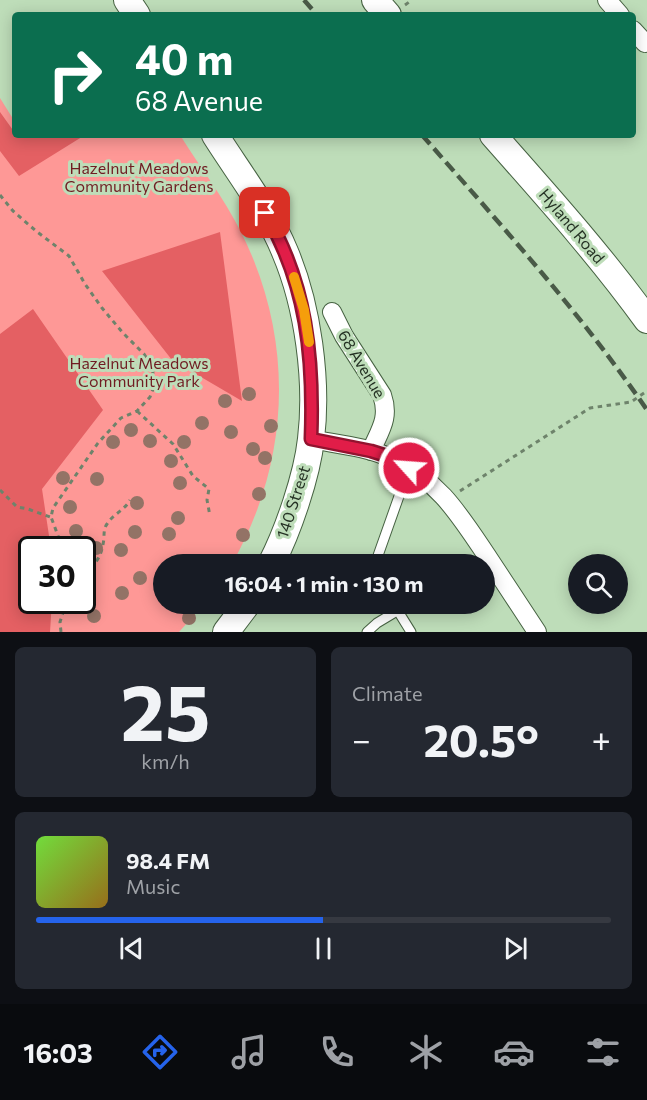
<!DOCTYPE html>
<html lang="en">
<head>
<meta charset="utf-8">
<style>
	body { margin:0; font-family:Commissioner,sans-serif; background:#242831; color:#f1f3f6; height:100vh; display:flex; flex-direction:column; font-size:22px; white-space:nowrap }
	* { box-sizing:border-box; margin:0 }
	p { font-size:20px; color:#9ea1a6 }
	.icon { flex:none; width:33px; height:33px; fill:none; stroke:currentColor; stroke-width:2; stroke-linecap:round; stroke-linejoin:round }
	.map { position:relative; height:632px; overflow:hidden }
	.sheet { display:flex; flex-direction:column; gap:15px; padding:15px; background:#0d0f14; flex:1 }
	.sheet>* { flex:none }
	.top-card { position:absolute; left:12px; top:12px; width:624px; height:126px; border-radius:6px; box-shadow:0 3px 15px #0003; background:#0b6e4f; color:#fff; overflow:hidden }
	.tools { position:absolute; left:568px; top:554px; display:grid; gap:12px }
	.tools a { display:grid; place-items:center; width:60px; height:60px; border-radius:50%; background:#171b24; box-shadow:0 3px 15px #0003; font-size:30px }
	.speed { position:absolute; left:18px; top:536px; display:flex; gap:12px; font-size:30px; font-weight:700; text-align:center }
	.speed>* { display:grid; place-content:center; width:78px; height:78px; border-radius:50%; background:#171b24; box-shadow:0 3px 15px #0003; line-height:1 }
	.speed .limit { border:3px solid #111; border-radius:9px; background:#fff; color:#111 }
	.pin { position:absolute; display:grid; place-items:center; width:51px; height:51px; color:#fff; margin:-26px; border-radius:12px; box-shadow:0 3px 9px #0006 }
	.me { position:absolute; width:66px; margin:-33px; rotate:296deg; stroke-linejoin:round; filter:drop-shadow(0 0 4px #0008) }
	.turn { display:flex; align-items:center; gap:21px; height:126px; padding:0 24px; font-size:27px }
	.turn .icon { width:78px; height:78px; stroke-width:2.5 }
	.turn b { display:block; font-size:42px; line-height:51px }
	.big { font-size:45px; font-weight:700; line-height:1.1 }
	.sheet .card { flex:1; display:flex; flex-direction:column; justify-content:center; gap:9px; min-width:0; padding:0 21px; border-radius:9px; background:#242831 }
	.sheet .dial { align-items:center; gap:0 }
	.dial b { font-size:78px; line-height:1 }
	.song { display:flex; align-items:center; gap:18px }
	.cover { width:72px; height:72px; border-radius:9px; background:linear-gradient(135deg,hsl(100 70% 55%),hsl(40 70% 35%)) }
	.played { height:6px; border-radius:3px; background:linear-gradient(90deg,#2563eb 50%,#363941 50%) }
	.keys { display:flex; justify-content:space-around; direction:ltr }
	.heat { display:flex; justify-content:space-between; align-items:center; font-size:33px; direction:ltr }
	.sheet .tiles { flex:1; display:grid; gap:15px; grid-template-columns:1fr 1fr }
	.card:last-child { grid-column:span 2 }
	.trip { position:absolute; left:153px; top:554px; width:342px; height:60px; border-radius:30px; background:#171b24; box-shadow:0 3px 15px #0003; font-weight:700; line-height:60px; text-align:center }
	.tab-bar { display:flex; height:96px; justify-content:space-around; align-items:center; background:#090b0e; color:#9ea1a6 }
	.tab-bar .icon { width:42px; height:42px }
	.tab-bar .current { color:#2563eb }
	.tab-bar b { font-size:27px; color:#f1f3f6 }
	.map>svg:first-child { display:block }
	.green { fill:#fe9896; fill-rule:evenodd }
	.forest { fill:#e46063 }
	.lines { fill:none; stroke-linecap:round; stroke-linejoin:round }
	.lane-casing { stroke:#466242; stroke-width:11 }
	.street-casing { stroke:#466242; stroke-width:20 }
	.secondary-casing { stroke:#466242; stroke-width:28 }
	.path { stroke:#6e836b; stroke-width:3; stroke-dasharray:4.5 4.5; stroke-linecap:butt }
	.lane { stroke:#fff; stroke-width:9 }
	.street { stroke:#fff; stroke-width:18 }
	.secondary { stroke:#fff; stroke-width:26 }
	.rail { stroke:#495a47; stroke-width:4.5; stroke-dasharray:12 6; stroke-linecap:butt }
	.tree { fill:#937366 }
	.route-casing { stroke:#92132f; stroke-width:15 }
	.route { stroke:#e11d48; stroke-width:10 }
	.slow { stroke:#f59e0b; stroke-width:10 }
	.labels { text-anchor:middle; stroke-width:6; stroke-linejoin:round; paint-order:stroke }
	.park-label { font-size:16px; fill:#701c22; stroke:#beddb9 }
	.street-label { font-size:16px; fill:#253224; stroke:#beddb9 }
</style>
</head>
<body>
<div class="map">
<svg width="647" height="632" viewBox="0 0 647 632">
	<rect width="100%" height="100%" fill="#beddb9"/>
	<path class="green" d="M0,98l15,24v13h165c20,32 44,63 61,97 54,108 50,227 -9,332h-68v39h41l-26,29h-179zM32,549h50v51h-50z"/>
	<path class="forest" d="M0,112l15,21v2h70l-66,41 -19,-25z
		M220,232l22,169 -70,-41 -70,-89z
		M33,309l70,101 -61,79 9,60h-19v51h20l-2,32h-50v-298z"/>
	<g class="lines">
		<g class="lane-casing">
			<path id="lane" d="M375,564l34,-96
				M393,603l18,29
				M367,632l10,-9 20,-12"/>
		</g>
		<g class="street-casing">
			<path id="street" d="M607,0l13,15
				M633,30l12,13 2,-1
				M332,312l12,24 38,59c8,23 -2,35 -11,56
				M311,439c25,5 57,8 80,19 49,23 69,58 98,101 16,24 32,49 48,73"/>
		</g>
		<g class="secondary-casing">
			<path id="secondary" d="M127,0l10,15
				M375,0l13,15
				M215,135c24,38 53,75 70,117 23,54 33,129 26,187 -4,37 -23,92 -40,125
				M493,135c53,60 107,120 154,185
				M226,632l22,-29"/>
		</g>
		<path class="path" d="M405,5l7,-5
			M0,195l13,16 23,20 33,25 16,28 17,24 21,25 21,21 8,13 2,12 -1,10 -3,8 -13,14 -16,7 -23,25 -45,65 -2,9 12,32
			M137,411l36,33 20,32 16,13 -2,11 3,16
			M0,490l17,17 11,2 22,8
			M460,491l130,-83 41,-6 16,-11
			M82,572c16,-7 20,-18 22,-34 0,-5 0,-10 3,-14 6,-10 18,-14 23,-24
			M61,632l-1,-10 7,-22"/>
		<use href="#lane" class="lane"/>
		<use href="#street" class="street"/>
		<use href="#secondary" class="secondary"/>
		<path class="rail" d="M304,0l13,15
			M422,135c79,90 157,176 225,275"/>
	</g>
	<g class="tree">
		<circle cx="249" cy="394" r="7"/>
		<circle cx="225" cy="401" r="7"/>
		<circle cx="202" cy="423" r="7"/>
		<circle cx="271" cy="426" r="7"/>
		<circle cx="131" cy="430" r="7"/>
		<circle cx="231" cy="432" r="7"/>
		<circle cx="150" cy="441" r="7"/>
		<circle cx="113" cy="442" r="7"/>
		<circle cx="184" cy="442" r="7"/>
		<circle cx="253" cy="449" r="7"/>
		<circle cx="265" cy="458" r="7"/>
		<circle cx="171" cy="461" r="7"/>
		<circle cx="63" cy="478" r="7"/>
		<circle cx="97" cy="479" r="7"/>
		<circle cx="180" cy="483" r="7"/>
		<circle cx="259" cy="494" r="7"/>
		<circle cx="137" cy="503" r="7"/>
		<circle cx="70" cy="507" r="7"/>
		<circle cx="178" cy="518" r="7"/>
		<circle cx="76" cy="531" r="7"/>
		<circle cx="135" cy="532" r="7"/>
		<circle cx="169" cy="534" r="7"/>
		<circle cx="243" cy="535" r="7"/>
		<circle cx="96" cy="548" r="7"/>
		<circle cx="121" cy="550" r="7"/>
		<circle cx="140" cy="578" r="7"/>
		<circle cx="122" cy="593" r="7"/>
		<circle cx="94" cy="616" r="7"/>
		<circle cx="189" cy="618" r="7"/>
	</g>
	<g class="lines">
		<g class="route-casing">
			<path id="route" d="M265,213c42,70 49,146 46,226l60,12 19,6 19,11"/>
		</g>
		<use href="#route" class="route"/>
		<path class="slow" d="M294,277l10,33 5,32"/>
	</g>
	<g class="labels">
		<g class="park-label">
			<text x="139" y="174">Hazelnut Meadows<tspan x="139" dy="18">Community Gardens</tspan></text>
			<text x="139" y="369">Hazelnut Meadows<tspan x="139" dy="18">Community Park</tspan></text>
		</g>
		<g class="street-label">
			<text transform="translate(572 226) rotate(50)" y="6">Hyland Road</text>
			<text transform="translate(362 364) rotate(59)" y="6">68 Avenue</text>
			<text transform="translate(293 502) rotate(-72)" y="6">140 Street</text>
		</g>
	</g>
</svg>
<div class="tools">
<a><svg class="icon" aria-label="search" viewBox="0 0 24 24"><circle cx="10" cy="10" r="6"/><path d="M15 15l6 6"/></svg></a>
</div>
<div class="speed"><div class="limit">30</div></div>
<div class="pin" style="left:265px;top:213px;background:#d93025"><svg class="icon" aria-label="arrive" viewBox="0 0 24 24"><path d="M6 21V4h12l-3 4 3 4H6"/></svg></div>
<svg class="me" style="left:409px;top:468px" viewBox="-20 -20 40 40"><circle r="17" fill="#e11d48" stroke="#fff" stroke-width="3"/><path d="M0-11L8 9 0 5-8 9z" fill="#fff"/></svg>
<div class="trip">16:04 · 1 min · 130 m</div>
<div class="top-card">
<div class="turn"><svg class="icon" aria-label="right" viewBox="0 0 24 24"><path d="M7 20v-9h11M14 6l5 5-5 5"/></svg><div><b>40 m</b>68 Avenue</div></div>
</div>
</div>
<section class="sheet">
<div class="tiles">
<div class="card dial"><b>25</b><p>km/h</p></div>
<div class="card"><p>Climate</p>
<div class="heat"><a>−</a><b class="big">20.5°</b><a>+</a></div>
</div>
<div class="card">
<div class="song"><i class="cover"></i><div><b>98.4 FM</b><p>Music</p></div></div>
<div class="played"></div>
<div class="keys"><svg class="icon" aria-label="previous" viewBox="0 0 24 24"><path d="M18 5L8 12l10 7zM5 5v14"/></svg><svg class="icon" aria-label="pause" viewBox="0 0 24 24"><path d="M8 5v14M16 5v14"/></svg><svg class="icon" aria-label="next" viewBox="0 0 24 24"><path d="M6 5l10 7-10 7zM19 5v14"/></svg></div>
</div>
</div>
</section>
<nav class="tab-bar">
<b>16:03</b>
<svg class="icon current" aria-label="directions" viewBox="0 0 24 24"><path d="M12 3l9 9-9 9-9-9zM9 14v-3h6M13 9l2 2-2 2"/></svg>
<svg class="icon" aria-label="music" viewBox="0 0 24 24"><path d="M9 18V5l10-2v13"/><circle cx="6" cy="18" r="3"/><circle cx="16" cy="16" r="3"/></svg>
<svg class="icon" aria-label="phone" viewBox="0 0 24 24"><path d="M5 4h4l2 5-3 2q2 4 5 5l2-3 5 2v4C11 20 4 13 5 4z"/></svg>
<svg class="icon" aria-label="climate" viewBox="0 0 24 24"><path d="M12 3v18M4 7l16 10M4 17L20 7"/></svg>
<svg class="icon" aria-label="car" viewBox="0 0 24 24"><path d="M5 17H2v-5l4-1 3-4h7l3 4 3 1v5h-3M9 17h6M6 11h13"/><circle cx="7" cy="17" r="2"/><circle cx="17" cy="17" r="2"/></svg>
<svg class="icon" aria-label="filters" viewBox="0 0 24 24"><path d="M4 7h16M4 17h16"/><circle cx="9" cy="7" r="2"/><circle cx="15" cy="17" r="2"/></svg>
</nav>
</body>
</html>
